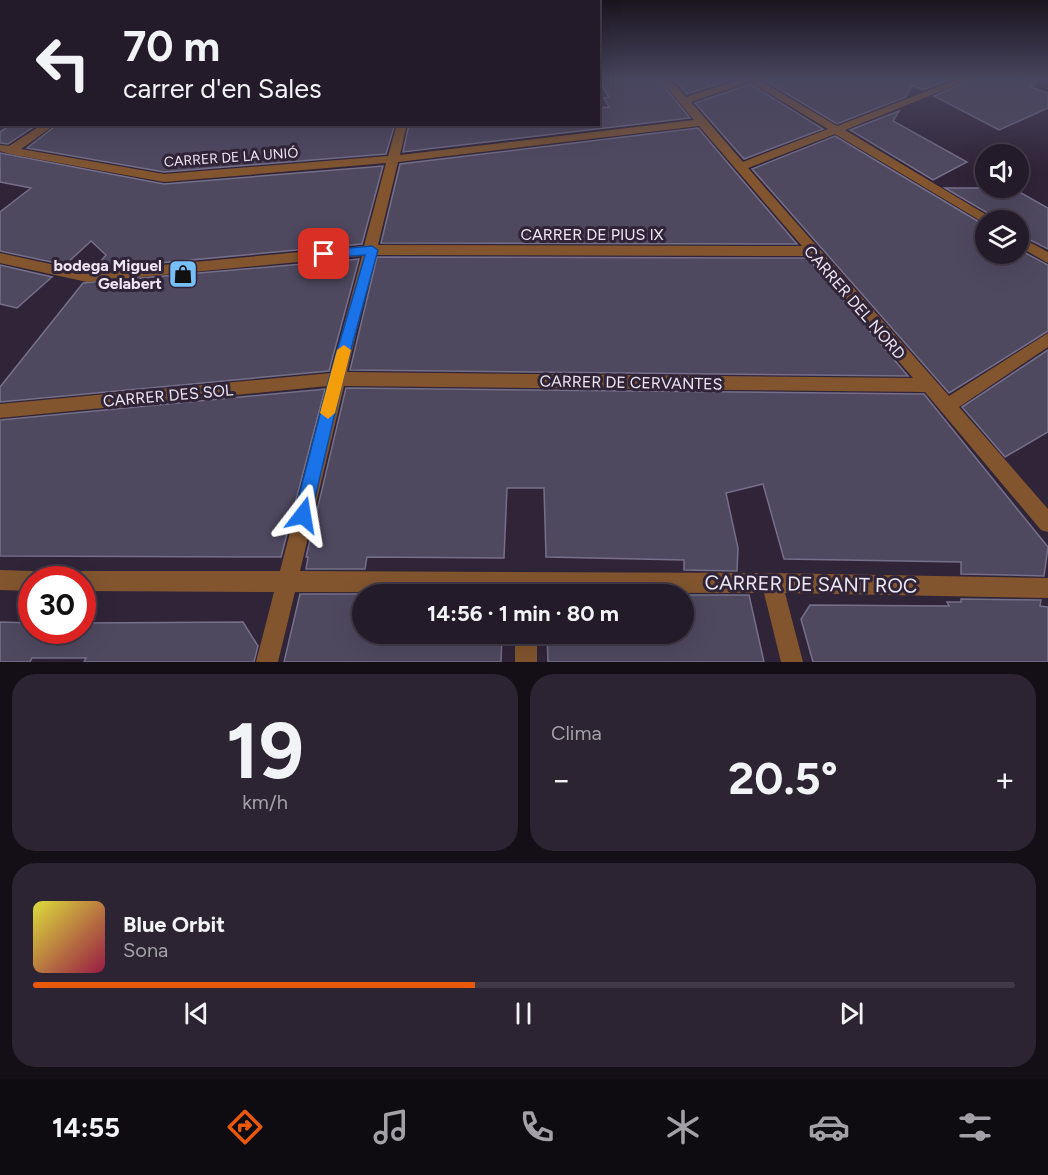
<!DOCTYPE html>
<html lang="es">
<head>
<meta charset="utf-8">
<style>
	body { margin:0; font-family:Figtree,sans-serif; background:#2c2432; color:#f1f3f6; height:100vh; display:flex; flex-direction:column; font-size:22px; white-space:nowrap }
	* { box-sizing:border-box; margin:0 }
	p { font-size:20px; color:#a3a1a8 }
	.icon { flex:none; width:33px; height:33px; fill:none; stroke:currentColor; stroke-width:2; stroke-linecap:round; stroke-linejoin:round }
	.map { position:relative; height:662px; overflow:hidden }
	.drawer { display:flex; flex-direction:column; gap:12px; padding:12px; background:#140f17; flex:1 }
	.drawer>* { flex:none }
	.hud { position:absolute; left:0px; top:0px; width:600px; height:126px; box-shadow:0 6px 24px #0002,0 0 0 2px #413947; background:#241b2a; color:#f1f3f6; overflow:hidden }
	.tools { position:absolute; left:975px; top:144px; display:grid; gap:12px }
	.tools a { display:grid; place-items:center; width:54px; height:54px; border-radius:50%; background:#241b2a; box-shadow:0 6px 24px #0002,0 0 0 2px #413947; font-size:30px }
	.speed { position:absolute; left:18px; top:566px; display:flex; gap:12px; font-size:30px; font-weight:700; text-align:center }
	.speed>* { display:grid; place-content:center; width:78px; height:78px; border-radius:50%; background:#241b2a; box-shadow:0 6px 24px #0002,0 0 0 2px #413947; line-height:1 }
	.speed .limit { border:9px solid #d22; background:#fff; color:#111 }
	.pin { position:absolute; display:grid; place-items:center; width:51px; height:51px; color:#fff; margin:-26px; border-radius:12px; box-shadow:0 3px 9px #0006 }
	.me { position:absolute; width:66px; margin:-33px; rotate:14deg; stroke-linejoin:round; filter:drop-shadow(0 0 4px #0008) }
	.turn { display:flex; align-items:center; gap:21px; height:126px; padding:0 24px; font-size:27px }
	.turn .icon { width:78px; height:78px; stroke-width:2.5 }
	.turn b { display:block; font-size:42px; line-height:51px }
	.big { font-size:45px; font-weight:700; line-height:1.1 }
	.drawer .tile { flex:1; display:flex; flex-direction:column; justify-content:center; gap:9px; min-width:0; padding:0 21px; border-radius:24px; background:#2c2432 }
	.drawer .dial { align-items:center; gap:0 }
	.dial b { font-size:78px; line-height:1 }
	.song { display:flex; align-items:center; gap:18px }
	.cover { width:72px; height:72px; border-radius:9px; background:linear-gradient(135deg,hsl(60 70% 55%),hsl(340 70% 35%)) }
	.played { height:6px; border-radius:3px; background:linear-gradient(90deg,#ea580c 45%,#413947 45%) }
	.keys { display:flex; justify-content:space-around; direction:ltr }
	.heat { display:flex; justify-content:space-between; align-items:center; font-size:33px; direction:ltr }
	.drawer .tiles { flex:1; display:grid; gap:12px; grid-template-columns:1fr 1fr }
	.tile:last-child { grid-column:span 2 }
	.trip { position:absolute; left:352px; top:584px; width:342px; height:60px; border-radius:30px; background:#241b2a; box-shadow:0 6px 24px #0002,0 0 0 2px #413947; font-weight:700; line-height:60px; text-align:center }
	.tabs { display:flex; height:96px; justify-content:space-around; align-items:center; background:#0e0b11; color:#a3a1a8 }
	.tabs .icon { width:42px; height:42px }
	.tabs .selected { color:#ea580c }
	.tabs b { font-size:27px; color:#f1f3f6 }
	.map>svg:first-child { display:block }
	.building { fill:#4f4960; stroke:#766f89; stroke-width:1.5 }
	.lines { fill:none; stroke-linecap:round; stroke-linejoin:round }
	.minor { fill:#82552e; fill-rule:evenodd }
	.route { fill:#1a73e8; stroke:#114b97; stroke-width:1.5 }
	.slow { fill:#f59e0b }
	.labels { text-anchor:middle; stroke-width:6; stroke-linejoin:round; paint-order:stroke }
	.far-street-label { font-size:14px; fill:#eee6f3; stroke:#302438 }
	.street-label { font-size:16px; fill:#eee6f3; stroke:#302438 }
	.poi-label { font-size:16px; font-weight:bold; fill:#eee6f3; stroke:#302438; text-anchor:end }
	.near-street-label { font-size:20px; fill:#eee6f3; stroke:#302438 }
</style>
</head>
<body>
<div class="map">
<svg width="1048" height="662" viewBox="0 0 1048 662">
	<rect width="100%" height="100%" fill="#302438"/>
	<path class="building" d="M598,79h60l32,39 -287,34 6,-28h189v-16l11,-1 -5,-9 5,-1z
		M673,79h61l-47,15z
		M762,79h190l-30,11 -10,-5 -6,12 -69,27z
		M973,79h68l-10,8 17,6v15l-49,22 -65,-34z
		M750,84l73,45 -79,30 -49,-56z
		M899,111l-6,10 74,41 -34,18 -83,-50z
		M12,124h26l-30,20 -8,-1v-11z
		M58,124h337l-9,30 -222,18 -137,-24z
		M698,128l99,116 -416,-1 19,-79z
		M835,136l151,90v28h32v-5l30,16v66l-99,62 -197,-224z
		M0,153l164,31 219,-18 -21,78 -268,25 12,-14 -15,-14 -26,24 -65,-14v-39l31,-24 -31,-6z
		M945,188h67l36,20v41l-30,-15v-14h-24l-3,-5z
		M377,257l431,1 100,118 -558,-6z
		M359,259l-30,112 -329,31v-15l83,-104z
		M0,265l52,12 -35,31 -17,-4z
		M1048,350v82l-43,25 -43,-50z
		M346,388l578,6 124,153 -4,29 -83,-2v-12l-177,-3 -21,-75 -37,9 12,55 -1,23 -53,-1v-10l-138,-3 -2,-69h-37l-3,70 -137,-1 -2,12h-59l2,-12h-2z
		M325,389l-44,168 -281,-1v-136z
		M300,594h63v39h139l-1,29h-217z
		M684,595h65l15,67h-216l-1,-29h137z
		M961,599l80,1 -1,6 8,1v55h-235l-12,-43 9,-14 139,1 -2,-4h14z
		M0,622l32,1v7h50v-7l161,-1 15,24 -4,16h-170l2,-4h-54l-2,4h-30z"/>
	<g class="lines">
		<path class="minor" d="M660,79h10l16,18 54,-18h18l79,47 121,-47h13l-126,51 145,87 2,3h-6v4l-151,-90 -87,34 201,228 99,-63v14l-89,60 89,102v23l-7,-2 -116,-138 -581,-6 -44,185 472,2 276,5v20l-263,-5 18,69h-22l-17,-69 -469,-1 -17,70h-22l18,-70 -192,-1v-12h-9l2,-5 7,-3h198l48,-185 -328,32v-14l331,-31 31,-117 -275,26 -87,-19v-10l87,19 277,-26 22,-83 -222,19 -154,-28 -10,-3v-6l9,1 34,-22h13l-35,25 143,25 224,-18 9,-32h10l-7,31 294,-35zM750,82l78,47 -85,33 -52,-60zM699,126l103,120 -424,-1 20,-83zM375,255l434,1 104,122 -566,-6z
			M2,90v7h-2v-6z
			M1018,236l30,16v11l-30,-17z
			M0,570l32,1 7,3 2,5h-9v12l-32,-1z
			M515,633h22v29h-22z"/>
	</g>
	<linearGradient id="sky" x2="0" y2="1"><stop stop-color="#1a141f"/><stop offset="0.46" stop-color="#48455e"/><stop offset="1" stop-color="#48455e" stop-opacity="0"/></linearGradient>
	<rect width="1048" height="171" fill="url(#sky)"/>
	<path class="route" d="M372,246l6,4 -35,129 -32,136 -2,6 -6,3 -6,-3 -3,-6 35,-136 36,-124 -41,3 -6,-4 6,-4z"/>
	<path class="slow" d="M344,345l7,5 -16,63 -7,6 -8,-6 17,-63z"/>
	<defs>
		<g id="shop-square" transform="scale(1.5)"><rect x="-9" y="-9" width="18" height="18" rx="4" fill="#77bff7" stroke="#302438"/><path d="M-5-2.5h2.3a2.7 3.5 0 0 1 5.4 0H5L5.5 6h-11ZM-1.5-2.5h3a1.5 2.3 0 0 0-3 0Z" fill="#111"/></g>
	</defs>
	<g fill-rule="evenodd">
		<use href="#shop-square" x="183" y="274"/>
	</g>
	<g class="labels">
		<g class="far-street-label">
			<text transform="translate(231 157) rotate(-4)" y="5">CARRER DE LA UNIÓ</text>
		</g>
		<g class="street-label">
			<text x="592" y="240">CARRER DE PIUS IX</text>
			<text transform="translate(855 302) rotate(49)" y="6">CARRER DEL NORD</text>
			<text transform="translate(631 382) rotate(1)" y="6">CARRER DE CERVANTES</text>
			<text transform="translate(168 395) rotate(-5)" y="6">CARRER DES SOL</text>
		</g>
		<g class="poi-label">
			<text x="162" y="271">bodega Miguel<tspan x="162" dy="18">Gelabert</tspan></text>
		</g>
		<g class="near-street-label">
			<text transform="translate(811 584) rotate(1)" y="7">CARRER DE SANT ROC</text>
		</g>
	</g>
</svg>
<div class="tools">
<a><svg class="icon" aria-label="sound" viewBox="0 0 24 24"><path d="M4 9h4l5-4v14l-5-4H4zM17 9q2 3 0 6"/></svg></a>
<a><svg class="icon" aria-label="layers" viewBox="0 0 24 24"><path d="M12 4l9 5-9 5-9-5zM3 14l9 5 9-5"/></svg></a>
</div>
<div class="speed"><div class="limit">30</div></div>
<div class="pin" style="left:324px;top:254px;background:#d93025"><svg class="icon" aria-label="arrive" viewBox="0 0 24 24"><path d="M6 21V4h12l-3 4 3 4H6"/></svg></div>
<svg class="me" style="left:303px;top:515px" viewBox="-20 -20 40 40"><path d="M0-17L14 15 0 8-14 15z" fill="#1a73e8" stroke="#fff" stroke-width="4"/></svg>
<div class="trip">14:56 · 1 min · 80 m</div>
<div class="hud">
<div class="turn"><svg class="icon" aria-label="left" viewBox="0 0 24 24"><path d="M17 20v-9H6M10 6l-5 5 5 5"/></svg><div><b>70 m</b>carrer d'en Sales</div></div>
</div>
</div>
<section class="drawer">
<div class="tiles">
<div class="tile dial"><b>19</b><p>km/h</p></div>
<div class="tile"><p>Clima</p>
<div class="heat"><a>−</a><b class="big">20.5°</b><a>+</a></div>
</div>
<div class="tile">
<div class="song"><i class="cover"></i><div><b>Blue Orbit</b><p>Sona</p></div></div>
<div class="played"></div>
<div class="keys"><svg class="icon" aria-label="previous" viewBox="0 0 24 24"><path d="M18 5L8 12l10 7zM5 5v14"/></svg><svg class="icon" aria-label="pause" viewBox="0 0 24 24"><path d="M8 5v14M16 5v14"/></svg><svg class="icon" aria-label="next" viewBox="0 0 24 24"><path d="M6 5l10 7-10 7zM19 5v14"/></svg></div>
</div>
</div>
</section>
<nav class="tabs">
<b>14:55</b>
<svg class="icon selected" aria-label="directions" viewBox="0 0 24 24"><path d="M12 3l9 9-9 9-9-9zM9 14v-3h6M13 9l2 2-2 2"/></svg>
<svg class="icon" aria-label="music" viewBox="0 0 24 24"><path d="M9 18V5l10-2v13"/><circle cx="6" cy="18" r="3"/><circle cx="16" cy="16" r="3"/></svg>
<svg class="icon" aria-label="phone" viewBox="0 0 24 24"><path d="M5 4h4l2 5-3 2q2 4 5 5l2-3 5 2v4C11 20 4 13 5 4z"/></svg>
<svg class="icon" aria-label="climate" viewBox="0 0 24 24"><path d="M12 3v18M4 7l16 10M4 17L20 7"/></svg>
<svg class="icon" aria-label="car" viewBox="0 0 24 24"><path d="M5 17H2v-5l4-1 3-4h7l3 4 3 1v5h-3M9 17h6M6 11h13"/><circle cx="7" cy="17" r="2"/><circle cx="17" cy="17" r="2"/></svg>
<svg class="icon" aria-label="filters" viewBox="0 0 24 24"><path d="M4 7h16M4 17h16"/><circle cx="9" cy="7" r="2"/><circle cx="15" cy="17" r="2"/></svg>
</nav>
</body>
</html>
